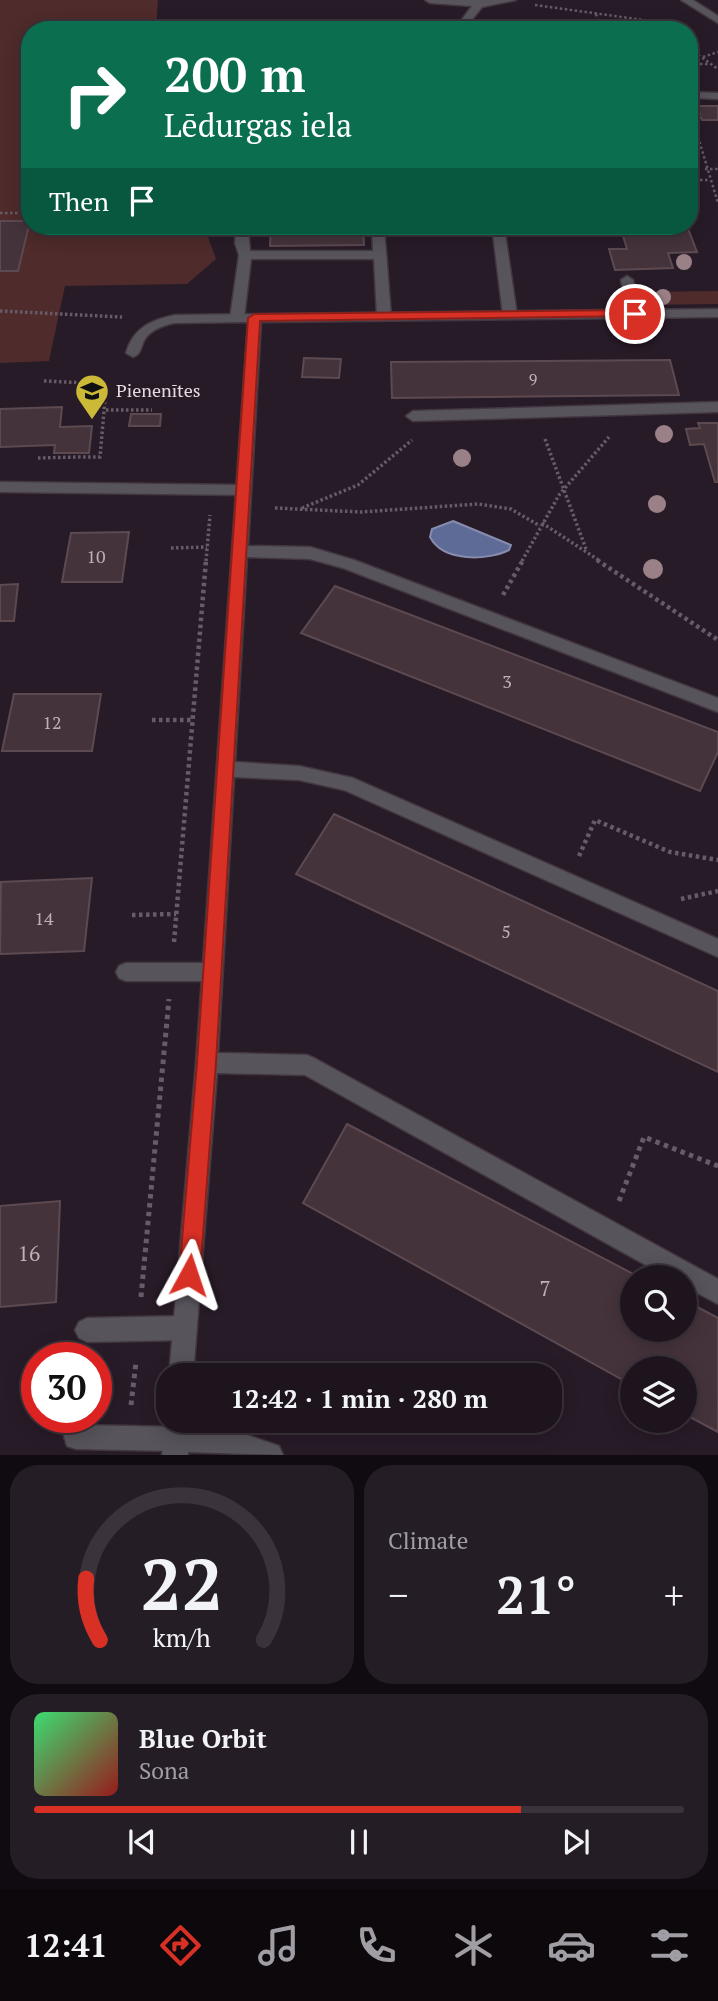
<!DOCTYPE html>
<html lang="en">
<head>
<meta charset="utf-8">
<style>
	body { margin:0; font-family:"PT Serif",serif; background:#251d26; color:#f1f3f6; height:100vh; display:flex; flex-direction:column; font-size:26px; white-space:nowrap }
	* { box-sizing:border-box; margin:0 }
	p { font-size:23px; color:#a09ea4 }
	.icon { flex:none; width:38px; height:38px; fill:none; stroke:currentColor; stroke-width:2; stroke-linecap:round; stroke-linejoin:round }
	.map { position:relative; height:1455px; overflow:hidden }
	.drawer { display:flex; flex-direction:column; gap:10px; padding:10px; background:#100b10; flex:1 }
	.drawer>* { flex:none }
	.top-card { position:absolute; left:21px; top:21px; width:677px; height:214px; border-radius:28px; box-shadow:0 4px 18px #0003,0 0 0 2px #3b333b; background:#0b6e4f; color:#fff; overflow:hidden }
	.tools { position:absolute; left:620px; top:1265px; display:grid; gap:14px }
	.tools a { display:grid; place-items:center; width:77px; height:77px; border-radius:50%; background:#1d141d; box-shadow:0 4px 18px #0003,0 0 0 2px #3b333b; font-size:35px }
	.speed { position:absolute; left:21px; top:1342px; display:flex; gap:14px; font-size:35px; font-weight:700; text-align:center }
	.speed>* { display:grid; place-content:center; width:91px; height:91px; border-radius:50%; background:#1d141d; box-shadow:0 4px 18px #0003,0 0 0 2px #3b333b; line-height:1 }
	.speed .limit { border:10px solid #d22; background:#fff; color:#111 }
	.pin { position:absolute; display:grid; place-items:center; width:60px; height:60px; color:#fff; margin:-30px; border:4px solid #fff; border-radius:50%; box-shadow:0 2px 7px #0007 }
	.me { position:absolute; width:77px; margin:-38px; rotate:5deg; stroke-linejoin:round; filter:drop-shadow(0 0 5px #0008) }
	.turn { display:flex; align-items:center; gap:24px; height:147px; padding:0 28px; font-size:32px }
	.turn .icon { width:91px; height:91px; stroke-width:2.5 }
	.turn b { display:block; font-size:49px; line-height:60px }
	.then { display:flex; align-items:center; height:66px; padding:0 28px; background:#0003; gap:14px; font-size:26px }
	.big { font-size:52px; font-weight:700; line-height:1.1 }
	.drawer .widget { flex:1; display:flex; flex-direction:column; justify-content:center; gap:10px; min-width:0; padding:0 24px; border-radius:28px; background:#251d26 }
	.drawer .dial { align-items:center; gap:0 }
	.dial svg { height:182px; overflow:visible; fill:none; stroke:#3b333b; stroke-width:7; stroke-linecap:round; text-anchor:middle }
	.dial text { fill:#f1f3f6; stroke:none }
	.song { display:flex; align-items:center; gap:21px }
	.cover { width:84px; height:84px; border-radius:10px; background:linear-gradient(135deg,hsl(140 70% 55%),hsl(0 70% 35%)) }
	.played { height:7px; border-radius:4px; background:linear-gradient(90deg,#d93025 75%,#3b333b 75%) }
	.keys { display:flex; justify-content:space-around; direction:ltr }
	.heat { display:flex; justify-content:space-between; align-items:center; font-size:38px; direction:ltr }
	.drawer .tiles { flex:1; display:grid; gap:10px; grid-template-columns:1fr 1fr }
	.widget:last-child { grid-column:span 2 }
	.trip { position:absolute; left:156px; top:1363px; width:406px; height:70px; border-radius:28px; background:#1d141d; box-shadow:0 4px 18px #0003,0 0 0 2px #3b333b; font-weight:700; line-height:70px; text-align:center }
	.dock { display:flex; height:112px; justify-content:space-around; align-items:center; background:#0c080c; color:#a09ea4 }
	.dock .icon { width:49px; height:49px }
	.dock .on { color:#d93025 }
	.dock b { font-size:32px; color:#f1f3f6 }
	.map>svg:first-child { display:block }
	.green { fill:#4f2b2b }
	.water { fill:#5f6b97; stroke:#878cae; stroke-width:2 }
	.building { fill:#45333b; stroke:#5d4a51; stroke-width:2 }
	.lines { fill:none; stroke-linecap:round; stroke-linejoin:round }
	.lane-casing { stroke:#413641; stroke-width:3 }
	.street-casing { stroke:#413641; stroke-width:3 }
	.path-far3 { stroke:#665b66; stroke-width:2.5; stroke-dasharray:2.5 2.5; stroke-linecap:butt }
	.path-far2 { stroke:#665b66; stroke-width:3.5; stroke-dasharray:2.5 2.5; stroke-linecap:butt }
	.path-far1 { stroke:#665b66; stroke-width:4.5; stroke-dasharray:3.5 3.5; stroke-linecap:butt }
	.path { stroke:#665b66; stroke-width:5; stroke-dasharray:4.5 4.5; stroke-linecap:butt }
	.lane { fill:#57545c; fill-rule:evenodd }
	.street { fill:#57545c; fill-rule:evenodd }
	.tree { fill:#9a8187 }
	.route { fill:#d93025; stroke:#8d1f18; stroke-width:2 }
	.labels { text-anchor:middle; stroke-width:7; stroke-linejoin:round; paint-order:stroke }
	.far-number-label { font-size:16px; fill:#bcb0b9 }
	.far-poi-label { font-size:18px; fill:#e3dae3; stroke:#271b27; text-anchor:start }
	.number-label { font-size:18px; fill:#bcb0b9 }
	.near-number-label { font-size:21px; fill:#bcb0b9 }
</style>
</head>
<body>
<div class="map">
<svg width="718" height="1455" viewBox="0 0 718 1455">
	<rect width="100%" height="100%" fill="#271b27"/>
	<path class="green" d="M0,0h158l-2,30h-126v196h174l12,33 -29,25 -122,2 -16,75 -49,2z
		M718,291v13l-75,1 -4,-13z"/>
	<path class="water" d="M453,521l58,24 -2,5c-22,11 -66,12 -79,-13l2,-8z"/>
	<path class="building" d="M415,21v9h-183v-8z
		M697,106h21v14h-16z
		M0,221h30l-12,50h-18z
		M271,226h92l1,19 -94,1z
		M620,226h67l10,26 -29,1 5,15 -58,2 -6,-21h18z
		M304,358l37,1 -2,19 -37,-1z
		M670,360l9,35 -287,3 -1,-36z
		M62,407l-2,20 32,-1 -3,27h-35l1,-8 -55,2v-38z
		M131,414h30l-1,12h-31z
		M698,423h20v59h-3l-11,-38 -14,1 -4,-16 14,-1z
		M129,532l-7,50h-60l9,-49z
		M18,584l-4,37h-14v-36z
		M335,586l383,146v20l-18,39 -399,-158z
		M14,694h87l-9,57h-90z
		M334,814l384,177v81l-422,-198z
		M92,878l-8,73 -84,3 1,-72z
		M347,1124l294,154h-9v52h52v-30l34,18v114l-34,-18v-46h-52v17l-329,-182z
		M60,1201l-4,101 -56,5v-101z"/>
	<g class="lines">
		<g class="lane-casing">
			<path id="lane" d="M690,92l28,1v6l-22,-1 5,17 -10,2z
				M236,226h12l2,25h123l-1,-25h12l7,90 -7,4 -7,-4 -3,-57h-123l-7,59 -2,3h-10l-2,-3 9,-63 -4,-12z
				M492,226h12l13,89 -7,4 -7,-4z
				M627,276l6,4 9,34 -2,3h-10l-2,-3 -7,-34z
				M0,482l243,3 8,5 -8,5 -243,-3z
				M126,963h85l7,3 3,6 -3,6 -7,3h-85l-7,-3 -3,-6 3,-6z
				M185,1316l8,4 4,8 -4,8 -8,4 -98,2 -8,-4 -4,-8 4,-8 8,-4z
				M76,1425l101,2 9,3 3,9 -3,9 -9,3 -101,-2 -9,-3 -3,-9 3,-9z"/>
		</g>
		<g class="street-casing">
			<path id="street" d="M425,0h91l-34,7 -18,23h-10l18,-24 -42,-3z
				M681,0h12l25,16v7z
				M718,309v8l-457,5 -13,224 62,1 44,13 364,138v14l-375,-144 -33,-9 -63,-2 -12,205 64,4 54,12 365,161v18l-374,-167 -45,-10 -65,-3 -16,276 89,2 7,3 404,221v25l-34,-18v-8h-15l-364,-203 -88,-2 -24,303h-24l27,-313 52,-741 -73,1c-11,2 -23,6 -30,16 -5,8 -3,15 -12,18l-7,-4c7,-25 25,-33 49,-38z
				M718,402v10l-305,9 -7,-5 7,-5z
				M168,1415v6h22v6l43,3 46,16 4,9 -95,-3v3h-26z"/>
		</g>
		<path class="path-far3" d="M535,5l116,16 12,9
			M596,14l4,16
			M690,49l28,20
			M703,57l15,-5
			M690,64h20
			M698,137l20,66
			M705,169h13
			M690,180h19
			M0,213h30"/>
		<path class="path-far2" d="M0,311l122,6
			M44,381l44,2 17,16 -5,58h-22
			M106,410h46
			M545,439l41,110
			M38,458l40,-1
			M275,508l86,4 117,-8 33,5 29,17
			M302,508l56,-23 54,-45
			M542,523l58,38
			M171,548l36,-1
			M206,561l4,-46
			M522,561l37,-66 50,-58"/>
		<path class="path-far1" d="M597,560l121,80
			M503,595l20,-35
			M152,720h39
			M579,856l16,-36 75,32 48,8
			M681,899l37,-8
			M132,915l44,-1
			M174,942l32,-382"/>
		<path class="path" d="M619,1201l25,-64 74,29
			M141,1297l28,-298
			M131,1405l5,-43"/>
		<use href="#lane" class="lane"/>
		<use href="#street" class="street"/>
	</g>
	<g class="tree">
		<circle cx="684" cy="262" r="8"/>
		<circle cx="663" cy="297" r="8"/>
		<circle cx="664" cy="434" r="9"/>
		<circle cx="462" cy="458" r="9"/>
		<circle cx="657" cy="504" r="9"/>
		<circle cx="653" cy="569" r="10"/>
	</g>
	<path class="route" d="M635,310l5,1v5l-380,5 -44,742 -16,212 -3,7 -8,3 -7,-3 -3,-7 18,-212 51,-745 6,-4z"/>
	<defs>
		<g id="school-pin" transform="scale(1.75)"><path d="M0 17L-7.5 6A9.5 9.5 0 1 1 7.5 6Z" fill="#cdb938" stroke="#271b27"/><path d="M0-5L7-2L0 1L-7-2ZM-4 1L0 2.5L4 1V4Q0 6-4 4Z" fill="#111"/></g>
	</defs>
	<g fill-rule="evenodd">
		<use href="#school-pin" x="92" y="391"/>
	</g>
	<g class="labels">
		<g class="far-number-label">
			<text x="533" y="385">9</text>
		</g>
		<g class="far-poi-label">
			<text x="116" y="397">Pienenītes</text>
		</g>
		<g class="number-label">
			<text x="96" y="563">10</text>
			<text x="507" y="688">3</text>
			<text x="52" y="729">12</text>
			<text x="44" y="925">14</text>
			<text x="506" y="938">5</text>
		</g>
		<g class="near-number-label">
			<text x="29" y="1261">16</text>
			<text x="545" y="1296">7</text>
		</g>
	</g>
</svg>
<div class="tools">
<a><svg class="icon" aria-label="search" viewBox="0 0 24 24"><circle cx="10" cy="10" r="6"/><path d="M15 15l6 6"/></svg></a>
<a><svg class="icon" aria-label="layers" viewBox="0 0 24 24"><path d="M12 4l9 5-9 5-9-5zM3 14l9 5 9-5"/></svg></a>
</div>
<div class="speed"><div class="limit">30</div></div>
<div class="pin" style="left:635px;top:314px;background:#d93025"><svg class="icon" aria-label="arrive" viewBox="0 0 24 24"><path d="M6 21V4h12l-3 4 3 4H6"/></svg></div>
<svg class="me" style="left:189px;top:1275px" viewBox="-20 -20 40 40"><path d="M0-17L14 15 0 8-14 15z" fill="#d93025" stroke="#fff" stroke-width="4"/></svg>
<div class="trip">12:42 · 1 min · 280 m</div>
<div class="top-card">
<div class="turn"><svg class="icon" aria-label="right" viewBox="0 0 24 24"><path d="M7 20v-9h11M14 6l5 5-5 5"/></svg><div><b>200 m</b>Lēdurgas iela</div></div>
<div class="then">Then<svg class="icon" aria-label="arrive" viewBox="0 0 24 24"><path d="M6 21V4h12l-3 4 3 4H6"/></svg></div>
</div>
</div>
<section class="drawer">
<div class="tiles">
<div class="widget dial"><svg viewBox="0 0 100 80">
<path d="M14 69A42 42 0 1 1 86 69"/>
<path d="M14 69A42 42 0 0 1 8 42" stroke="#d93025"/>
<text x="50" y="56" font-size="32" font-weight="700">22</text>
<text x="50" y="72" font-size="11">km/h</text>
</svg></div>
<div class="widget"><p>Climate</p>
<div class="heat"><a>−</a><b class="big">21°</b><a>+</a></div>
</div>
<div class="widget">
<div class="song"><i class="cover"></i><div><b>Blue Orbit</b><p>Sona</p></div></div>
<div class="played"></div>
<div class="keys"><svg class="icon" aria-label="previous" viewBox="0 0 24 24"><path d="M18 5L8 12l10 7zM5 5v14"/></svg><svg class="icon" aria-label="pause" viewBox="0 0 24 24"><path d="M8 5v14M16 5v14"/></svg><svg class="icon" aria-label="next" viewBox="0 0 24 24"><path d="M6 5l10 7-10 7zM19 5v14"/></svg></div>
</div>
</div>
</section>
<nav class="dock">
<b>12:41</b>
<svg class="icon on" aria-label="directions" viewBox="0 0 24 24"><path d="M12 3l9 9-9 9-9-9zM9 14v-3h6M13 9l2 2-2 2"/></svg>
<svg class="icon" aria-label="music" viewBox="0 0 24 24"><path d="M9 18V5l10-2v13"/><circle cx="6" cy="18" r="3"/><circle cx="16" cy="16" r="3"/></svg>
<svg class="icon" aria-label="phone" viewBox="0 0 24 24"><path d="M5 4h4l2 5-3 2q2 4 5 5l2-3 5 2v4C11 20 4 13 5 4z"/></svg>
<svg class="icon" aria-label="climate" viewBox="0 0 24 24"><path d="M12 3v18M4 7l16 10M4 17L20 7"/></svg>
<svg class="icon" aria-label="car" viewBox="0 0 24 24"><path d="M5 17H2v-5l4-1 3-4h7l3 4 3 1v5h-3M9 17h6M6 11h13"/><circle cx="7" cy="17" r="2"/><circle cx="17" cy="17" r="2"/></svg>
<svg class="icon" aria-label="filters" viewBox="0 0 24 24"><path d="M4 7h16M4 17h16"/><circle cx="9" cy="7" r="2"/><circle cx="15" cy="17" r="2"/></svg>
</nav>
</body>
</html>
